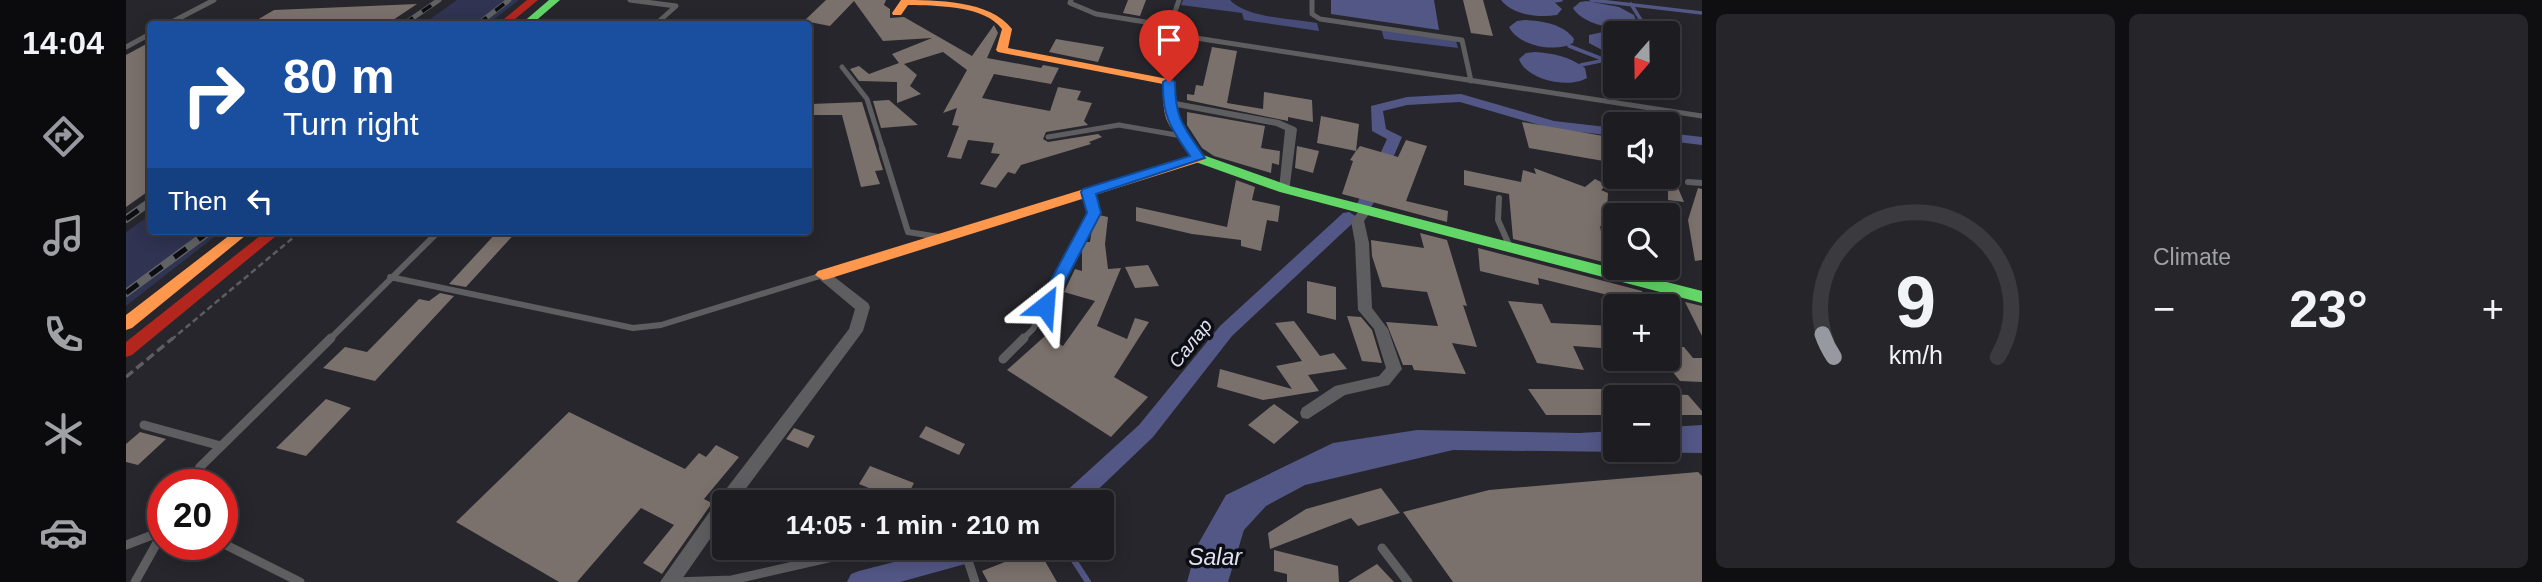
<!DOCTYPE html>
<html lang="en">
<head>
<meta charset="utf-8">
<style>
	body { margin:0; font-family:Arial,sans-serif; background:#25252a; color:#f1f3f6; height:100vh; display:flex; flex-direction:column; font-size:26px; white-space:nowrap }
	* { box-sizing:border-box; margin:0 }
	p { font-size:23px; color:#a0a1a5 }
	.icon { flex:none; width:38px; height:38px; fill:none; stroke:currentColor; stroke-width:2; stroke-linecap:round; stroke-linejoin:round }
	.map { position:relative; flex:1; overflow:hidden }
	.details { display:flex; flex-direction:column; gap:14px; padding:14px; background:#0f0f12; width:840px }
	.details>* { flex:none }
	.banner { position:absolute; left:21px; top:21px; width:665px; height:214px; border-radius:7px; box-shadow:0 4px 18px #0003,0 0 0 2px #3a3a3f; background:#1a4fa0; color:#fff; overflow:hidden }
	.needle { width:46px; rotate:200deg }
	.controls { position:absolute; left:1477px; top:21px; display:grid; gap:14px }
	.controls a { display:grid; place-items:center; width:77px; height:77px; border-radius:7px; background:#1c1c21; box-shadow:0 4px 18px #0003,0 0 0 2px #3a3a3f; font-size:35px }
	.speed { position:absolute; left:21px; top:469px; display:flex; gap:14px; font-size:35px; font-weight:700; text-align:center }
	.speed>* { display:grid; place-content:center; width:91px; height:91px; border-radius:50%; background:#1c1c21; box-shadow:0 4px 18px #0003,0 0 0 2px #3a3a3f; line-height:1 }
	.speed .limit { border:10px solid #d22; background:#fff; color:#111 }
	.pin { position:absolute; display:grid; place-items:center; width:60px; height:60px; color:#fff; margin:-72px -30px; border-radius:50% 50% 50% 0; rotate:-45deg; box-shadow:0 0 7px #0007 }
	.pin .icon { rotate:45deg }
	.me { position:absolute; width:77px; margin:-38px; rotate:28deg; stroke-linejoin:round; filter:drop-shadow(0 0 5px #0008) }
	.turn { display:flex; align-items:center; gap:24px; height:147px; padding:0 21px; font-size:32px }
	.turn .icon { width:91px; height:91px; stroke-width:2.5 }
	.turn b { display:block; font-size:49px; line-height:60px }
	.then { display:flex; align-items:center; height:66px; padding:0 21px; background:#0003; gap:14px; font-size:26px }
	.big { font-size:52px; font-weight:800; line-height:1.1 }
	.details .tile { flex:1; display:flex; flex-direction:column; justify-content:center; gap:10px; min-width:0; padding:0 24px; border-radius:10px; background:#25252a }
	.details .dial { align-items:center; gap:0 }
	.dial svg { height:182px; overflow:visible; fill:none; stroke:#3a3a3f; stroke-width:7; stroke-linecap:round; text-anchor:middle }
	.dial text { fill:#f1f3f6; stroke:none }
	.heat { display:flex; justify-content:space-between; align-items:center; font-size:38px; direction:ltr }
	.details .tiles { flex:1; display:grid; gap:14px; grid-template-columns:repeat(2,1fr) }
	.trip { position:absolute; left:586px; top:490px; width:402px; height:70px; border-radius:7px; background:#1c1c21; box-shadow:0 4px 18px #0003,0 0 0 2px #3a3a3f; font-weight:800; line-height:70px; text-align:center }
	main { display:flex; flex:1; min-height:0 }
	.tabs { display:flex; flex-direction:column; width:126px; justify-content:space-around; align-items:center; background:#0b0b0d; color:#a0a1a5 }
	.tabs .icon { width:49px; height:49px }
	.tabs .current { color:#9798a0 }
	.tabs b { font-size:32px; color:#f1f3f6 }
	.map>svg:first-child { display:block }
	.green { fill:#303351 }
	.forest { fill:#474b77 }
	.water { fill:#535786 }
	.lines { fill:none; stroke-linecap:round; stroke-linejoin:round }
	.stream-far1 { stroke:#535786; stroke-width:3.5 }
	.stream { stroke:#535786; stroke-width:6 }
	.canal { fill:#535786; fill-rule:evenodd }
	.building { fill:#7b716c }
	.path-far1 { stroke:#5d5e62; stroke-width:2.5; stroke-dasharray:6 3.5; stroke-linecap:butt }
	.path { stroke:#5d5e62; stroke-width:3.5; stroke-dasharray:9 4.5; stroke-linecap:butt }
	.lane-far2 { stroke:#5e5e61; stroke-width:5 }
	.lane-far1 { stroke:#5e5e61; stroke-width:6 }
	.lane { stroke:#5e5e61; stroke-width:9 }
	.street { fill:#5e5e61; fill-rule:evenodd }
	.fast { fill:#63d668; fill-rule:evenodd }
	.slow { fill:#ff974d; fill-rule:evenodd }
	.jam { fill:#b3261e; fill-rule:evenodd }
	.rail-far1-casing { stroke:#616264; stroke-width:5 }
	.rail-casing { stroke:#616264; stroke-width:8 }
	.rail-far1 { stroke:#0d0e13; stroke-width:3.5; stroke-dasharray:11; stroke-linecap:butt }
	.rail { stroke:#0d0e13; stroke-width:5; stroke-dasharray:15; stroke-linecap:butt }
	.route { fill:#1a73e8; stroke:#114b97; stroke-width:2 }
	.labels { text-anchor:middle; stroke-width:7; stroke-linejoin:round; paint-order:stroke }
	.water-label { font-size:19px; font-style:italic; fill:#dee1f1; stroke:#0d0e13 }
	.near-water-label { font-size:23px; font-style:italic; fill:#dee1f1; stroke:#0d0e13 }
</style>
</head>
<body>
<main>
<nav class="tabs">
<b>14:04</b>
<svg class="icon current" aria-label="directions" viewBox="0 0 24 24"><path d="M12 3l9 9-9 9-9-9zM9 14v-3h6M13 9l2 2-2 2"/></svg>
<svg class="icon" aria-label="music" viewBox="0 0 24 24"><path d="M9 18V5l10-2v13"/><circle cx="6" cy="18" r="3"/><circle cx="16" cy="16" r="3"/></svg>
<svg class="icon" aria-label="phone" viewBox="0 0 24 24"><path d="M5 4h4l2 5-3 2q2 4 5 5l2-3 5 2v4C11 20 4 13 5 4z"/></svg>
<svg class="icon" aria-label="climate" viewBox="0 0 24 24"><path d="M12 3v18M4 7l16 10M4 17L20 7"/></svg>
<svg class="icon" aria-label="car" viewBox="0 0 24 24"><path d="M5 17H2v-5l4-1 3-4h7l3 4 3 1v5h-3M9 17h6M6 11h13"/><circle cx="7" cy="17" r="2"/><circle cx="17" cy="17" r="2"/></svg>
</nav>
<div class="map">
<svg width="1576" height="582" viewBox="0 0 1576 582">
	<rect width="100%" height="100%" fill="#26262c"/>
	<path class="green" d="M331,0h62l-31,24h-65z
		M24,215v16h72l-96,75v-74z"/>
	<path class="forest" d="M1057,0h47c16,18 64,19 87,23l2,8 -75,-11 -2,-7 -61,-8z
		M1255,28l75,13 2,7 -74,-9z"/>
	<path class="water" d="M1205,0h103l5,30 -108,-16z
		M1375,0h51l10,9 -5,6c-19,3 -44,0 -56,-15z
		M1461,1l32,6 15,8 3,8c-17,10 -54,2 -64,-15l7,-6z
		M1399,20c17,1 39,4 49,19l-1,4c-17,10 -55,3 -64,-16l8,-6z
		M1477,32l15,1h-3v24l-26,-14v-8z
		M1409,52c18,1 35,5 50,16l2,10c-18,11 -61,2 -68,-19l7,-6z
		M1542,78l8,9v5c-17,11 -43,2 -59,-6h51z
		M1576,425v28l-249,-3 -148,35 -39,21 -22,24 -16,52h-41l10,-36 29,-51 107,-52 84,-13 162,3 36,-2v19h53v-23z"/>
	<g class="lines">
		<path class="stream-far1" d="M1465,0l111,13
			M1428,1l7,-1
			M1505,4l18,29
			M1443,46l36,14
			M1455,65l24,-5 10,2"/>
		<path class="stream" d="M940,548l22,34"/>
		<path class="canal" d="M1335,94l93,27 61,7v8l-62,-7 -93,-27 -53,3 -24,6 3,18 16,8 -29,67 -2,3h-12l-2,-3 30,-65 -15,-8 -1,-25 36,-9z
			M1542,133l34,4v8l-34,-4z
			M1223,212l8,5 -2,4 -123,115 -79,101 -68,65h-26l3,-7 77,-70 81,-99 123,-113z
			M822,548h50l-3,7 -8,3 -87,24h-53l4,-8 8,-3z"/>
	</g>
	<path class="building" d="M700,0h60l-2,5 6,4v9l14,-1 68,39 22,-31 4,8 -11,25 54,10 2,-3 16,3 -8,16 -57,-10 -12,24 68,13 8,-24 23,4 -4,9 15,3 -8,18 4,4 -42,7 -3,7 5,3 50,-8 4,3 -13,5 2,2 -70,21 -6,9 -7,-2 -12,16 -16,-4 20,-30 -9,-1 3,-10 -26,-3 -7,19 -14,-2 12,-31 -7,-1 5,-17 -14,5 24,-43 -24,-18 -39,12 13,11 -7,11 11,8 -24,9v-21l-38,-1 -9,-12 9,-3 10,8 30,-11 -7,-9 40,-16 -49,3 -29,-40 -24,25 -26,-5z
		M1002,0h18l-6,16 -17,-3z
		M1337,0h20l10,36 -22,-3z
		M291,4l-30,20h-56l-44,-5 -1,5h-36l24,-14z
		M930,39l48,8 -6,15 -49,-10z
		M24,42v148l-24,17v-152z
		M1086,47l25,4 -10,52 36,6 1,-17 48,8 1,22 -25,-5v4l-101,-21v-6l7,1 2,-10 7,1z
		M763,100l29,25 -37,3 -8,-27z
		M736,102l21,68 -8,1 5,13 -19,3 -19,-72h-31v-11z
		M1061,112l78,14 -4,22 19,3 -1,14 -7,-2 -1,10 -57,-17 -12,-8 -15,-23z
		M1195,116l38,8 -3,27 4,-5 38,11 8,-17 21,6 -21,55 42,10 -1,11 -105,-28 11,-33 -3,-1 6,-9 -39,-8z
		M1396,122l93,16v25l-86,-15z
		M1171,146l22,5 -6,22 -18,-5z
		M1542,164l16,38 -16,-2z
		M1408,168l51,19 10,-8 12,6 -6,5 7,3 -2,34 -6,-1 7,37 -94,-24 -4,-45 -45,-9v-15l57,12 2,-12 13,4z
		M1110,180l19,7 -3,13 28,6 -2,16 -11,-2 -6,31 -20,-5v-6l-49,-6 -56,-13v-14l91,20z
		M1572,188l4,1v71l-7,1 -7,-41z
		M973,215l9,2 -3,27 3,25 13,-1 -24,58 30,13 8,-21 14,4 -35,55 34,20 -37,40 -104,-67 38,-34 18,10 32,-45 -31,-9 11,-23 7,2v-22l3,-7h5l2,-13z
		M372,231h19l-51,56 -17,-3z
		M1294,233l27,7 20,66 -4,-1 14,42 -25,-4 14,31 -52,-4 -2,-5h-9l-17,-43 52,4 -11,-34 -45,-5 -10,-31 -1,-16 53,8z
		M1352,248l164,43 3,13 -107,-26 1,7 -59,-14z
		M1022,265l11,21 -24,2 -10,-21z
		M1505,268h45v13l-46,-12z
		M1181,281l29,6v33l-29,-7z
		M314,293l14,3 -79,85 -52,-13 22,-21 22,5 52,-53 10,2z
		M1382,301l34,3 9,19 64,3v23l-42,-3 11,24 -47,-7z
		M1559,302l17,4v30z
		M1221,316l14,1 11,13 10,33 -20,-2z
		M1168,321l26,35 14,-3 13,16 -39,6 11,16 -56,9 -46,-13 3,-18 72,20 -16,-23 26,-5 -27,-38z
		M1542,347h16l9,11h9v24l-22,-1 -12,-15z
		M1402,389h81l6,7v19h-69z
		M1542,394l20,1 14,16v4h-34z
		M200,399l25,9 -45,48 -30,-8z
		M1148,404l25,18 -25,22 -26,-19z
		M443,412l116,57 14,-16 7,4 10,-12 23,12 -35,42 8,4 -50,71 -19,-11 31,-38 -33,-17 -64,74h-18l-103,-60z
		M800,426l39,18 -6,11 -40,-18z
		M668,428l21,8 -7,12 -22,-9z
		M14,432l26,7 -28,26 -12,-3v-18z
		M744,466l44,17 -10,19h-21l3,-7 -27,-11z
		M1572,472l4,4v106h-249l-50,-70 86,-22z
		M1255,488l19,25 -42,13 -7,-8 -81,31 -2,-16 38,-24z
		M912,549l19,33h-69l-6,-11z
		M1148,550l64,16 1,16h-52v-8l-13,-3z
		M1251,564l17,18h-46z"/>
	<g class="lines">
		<path class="path-far1" d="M45,340l130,-109"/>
		<path class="path" d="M0,377l47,-39"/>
		<path class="lane-far2" d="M504,0l46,6 -20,18
			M945,0l-1,3 26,11 74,12 13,10
			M1186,0v14l8,5 142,21 9,41
			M42,24l46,-24
			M1044,26l9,-26
			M0,47l24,-13
			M716,67l25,32 16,51
			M1043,82l14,-46 519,80
			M922,137l71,-12 63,11"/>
		<path class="lane-far1" d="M756,148l26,84 31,5
			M1562,182l14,1
			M1373,198l-1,22 12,27
			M264,277l243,51 28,-3 162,-50
			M203,340l110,-109
			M896,340l11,-11 61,-116 -6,-21"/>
		<path class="lane" d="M877,359l21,-21
			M18,425l77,21
			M64,485l10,-18 131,-129
			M96,543l78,39
			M0,545l37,-14
			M838,548l11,34
			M1256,548l26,34
			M9,582l28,-50
			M548,582l58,-2 140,-32"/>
		<path class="street" d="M1044,100l109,20 16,7 2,2 -8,63h-8l-2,-3 6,-59 -9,-4 -110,-21 -1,-2z
			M1240,206l6,4 -8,11 5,22 3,65 16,21 14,40 -13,16 -44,10 -37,24 -6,-1 -2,-5 2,-5 33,-22 44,-10 7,-8 -12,-39 -16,-19 -3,-67 -4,-22 11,-14z
			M697,270l5,2 40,31 2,4 -7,24 -127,171h-12v17l-44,63h-20l60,-85 129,-168 6,-20 -37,-31 -2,-3 2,-3z"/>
		<path class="fast" d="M423,0h11l-28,24h-11z
			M1053,126l4,1 20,28 87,31 412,105v12l-422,-111 -87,-31 -20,-31z"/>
		<path class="slow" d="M775,0c35,0 89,0 111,29l-4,19 165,32 2,28 10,22 -6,4c-17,-8 -16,-34 -16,-50l-165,-32 -2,-2 6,-21c-17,-23 -62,-23 -87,-24h-7l-7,10h-8l-1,-2z
			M1072,154l7,4 -2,3 -375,118 -5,1 -8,-5 3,-4z
			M109,231h16l-119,97 -6,2v-15z"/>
		<path class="jam" d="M401,0h11l-29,24h-11z
			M140,231h16l-150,124 -6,2v-15z"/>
		<g class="rail-far1-casing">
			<path id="rail-far1" d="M278,24l35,-24
				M352,24l31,-24"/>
		</g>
		<g class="rail-casing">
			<path id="rail" d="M0,219l24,-17
				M0,293l84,-62"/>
		</g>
		<use href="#rail-far1" class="rail-far1"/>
		<use href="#rail" class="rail"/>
	</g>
	<path class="route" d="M1043,78l6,4c0,38 9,45 30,76l-109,36 5,19 -51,97h-11l-2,-4 50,-93 -6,-21 2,-3 107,-33c-19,-28 -28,-39 -27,-74z"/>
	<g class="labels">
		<g class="water-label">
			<text transform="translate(1064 343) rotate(-51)" y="7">Салар</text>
		</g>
		<g class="near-water-label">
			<text x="1089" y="565">Salar</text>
		</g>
	</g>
</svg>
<div class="controls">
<a><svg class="needle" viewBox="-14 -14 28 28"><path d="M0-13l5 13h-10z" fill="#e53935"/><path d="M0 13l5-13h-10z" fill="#a0a1a5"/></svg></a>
<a><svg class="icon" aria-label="sound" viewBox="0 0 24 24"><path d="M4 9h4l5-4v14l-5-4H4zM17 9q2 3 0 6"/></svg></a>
<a><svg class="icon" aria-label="search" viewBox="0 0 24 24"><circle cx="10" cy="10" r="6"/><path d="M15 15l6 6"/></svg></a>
<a>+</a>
<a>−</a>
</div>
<div class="speed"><div class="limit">20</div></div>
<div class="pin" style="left:1043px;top:82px;background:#d93025"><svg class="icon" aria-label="arrive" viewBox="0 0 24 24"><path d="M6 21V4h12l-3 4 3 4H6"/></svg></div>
<svg class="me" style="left:919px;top:306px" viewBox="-20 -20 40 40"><path d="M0-17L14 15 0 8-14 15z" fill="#1a73e8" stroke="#fff" stroke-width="4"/></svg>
<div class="trip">14:05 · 1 min · 210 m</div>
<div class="banner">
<div class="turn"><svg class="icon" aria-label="right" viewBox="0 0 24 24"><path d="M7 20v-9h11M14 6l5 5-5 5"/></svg><div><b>80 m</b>Turn right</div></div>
<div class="then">Then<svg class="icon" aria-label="left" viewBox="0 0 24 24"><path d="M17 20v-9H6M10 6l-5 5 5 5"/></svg></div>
</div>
</div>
<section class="details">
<div class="tiles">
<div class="tile dial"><svg viewBox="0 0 100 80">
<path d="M14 69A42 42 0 1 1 86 69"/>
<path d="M14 69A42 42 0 0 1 9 59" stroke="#9798a0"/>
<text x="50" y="56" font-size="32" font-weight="700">9</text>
<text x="50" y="72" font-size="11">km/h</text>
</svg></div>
<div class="tile"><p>Climate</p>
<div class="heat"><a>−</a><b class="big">23°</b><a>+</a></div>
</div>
</div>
</section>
</main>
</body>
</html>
